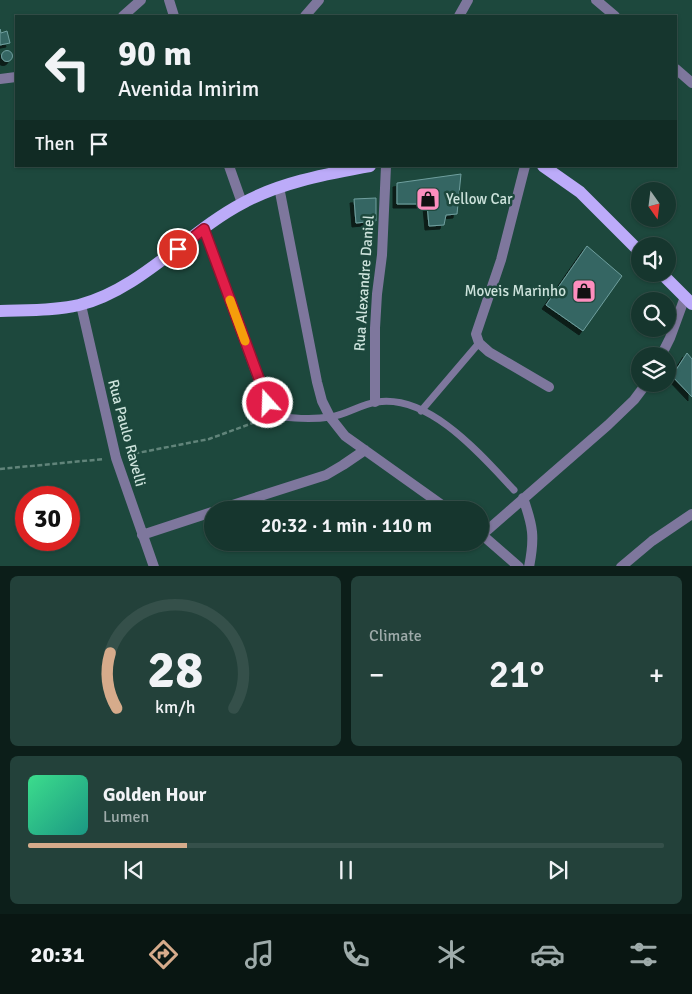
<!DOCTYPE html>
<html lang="en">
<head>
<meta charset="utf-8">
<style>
	body { margin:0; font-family:Signika,sans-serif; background:#23413a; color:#f1f3f6; height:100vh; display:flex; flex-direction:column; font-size:19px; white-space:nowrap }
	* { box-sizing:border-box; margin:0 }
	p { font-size:16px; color:#9eabaa }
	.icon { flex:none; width:28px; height:28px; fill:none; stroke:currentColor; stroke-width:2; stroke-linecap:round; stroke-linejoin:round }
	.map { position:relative; height:566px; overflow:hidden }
	.side { display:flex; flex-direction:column; gap:10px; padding:10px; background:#0c1e19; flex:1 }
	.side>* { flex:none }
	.top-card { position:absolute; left:15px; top:15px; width:662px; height:152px; border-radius:0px; box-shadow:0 1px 4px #0004,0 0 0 1px #35504a; background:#16362e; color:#f1f3f6; overflow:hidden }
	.needle { width:32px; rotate:166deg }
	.controls { position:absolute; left:631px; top:182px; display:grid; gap:10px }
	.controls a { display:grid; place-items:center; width:45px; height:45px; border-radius:50%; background:#16362e; box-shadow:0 1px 4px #0004,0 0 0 1px #35504a; font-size:25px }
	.speed { position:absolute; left:15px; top:486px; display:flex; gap:10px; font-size:25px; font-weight:700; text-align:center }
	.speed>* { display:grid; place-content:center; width:65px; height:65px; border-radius:50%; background:#16362e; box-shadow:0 1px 4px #0004,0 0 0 1px #35504a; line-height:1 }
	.speed .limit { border:8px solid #d22; background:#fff; color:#111 }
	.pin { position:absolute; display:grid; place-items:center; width:42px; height:42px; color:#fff; margin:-21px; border:2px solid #fff; border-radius:50%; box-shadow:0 1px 5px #0007 }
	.me { position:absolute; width:55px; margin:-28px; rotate:340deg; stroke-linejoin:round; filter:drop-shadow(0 0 4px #0008) }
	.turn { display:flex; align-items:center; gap:18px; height:105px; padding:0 20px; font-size:22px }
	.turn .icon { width:65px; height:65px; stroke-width:2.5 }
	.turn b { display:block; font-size:35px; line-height:42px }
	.then { display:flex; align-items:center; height:48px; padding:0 20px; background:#0003; gap:10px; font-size:19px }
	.big { font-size:38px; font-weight:600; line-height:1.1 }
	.side .tile { flex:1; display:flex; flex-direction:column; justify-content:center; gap:8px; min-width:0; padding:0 18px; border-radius:8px; background:#23413a }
	.side .dial { align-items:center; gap:0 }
	.dial svg { height:130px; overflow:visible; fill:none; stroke:#35504a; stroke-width:7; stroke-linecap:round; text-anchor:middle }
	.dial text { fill:#f1f3f6; stroke:none }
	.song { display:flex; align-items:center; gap:15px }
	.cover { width:60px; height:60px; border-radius:8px; background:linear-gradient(135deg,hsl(150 70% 55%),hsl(170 70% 35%)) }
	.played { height:5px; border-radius:2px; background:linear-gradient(90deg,#d6ab8b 25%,#35504a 25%) }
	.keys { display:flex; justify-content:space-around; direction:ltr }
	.heat { display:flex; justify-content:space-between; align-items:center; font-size:28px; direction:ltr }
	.side .tiles { flex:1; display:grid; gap:10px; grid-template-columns:1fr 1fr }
	.tile:last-child { grid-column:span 2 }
	.trip { position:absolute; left:204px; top:501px; width:285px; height:50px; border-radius:25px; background:#16362e; box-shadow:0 1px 4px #0004,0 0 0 1px #35504a; font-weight:600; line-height:50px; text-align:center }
	.tab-bar { display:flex; height:80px; justify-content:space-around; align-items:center; background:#091612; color:#9eabaa }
	.tab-bar .icon { width:35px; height:35px }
	.tab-bar .current { color:#d6ab8b }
	.tab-bar b { font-size:22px; color:#f1f3f6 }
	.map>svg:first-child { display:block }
	.building { fill:#366664; stroke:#6f9f9e; filter:url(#shadow) }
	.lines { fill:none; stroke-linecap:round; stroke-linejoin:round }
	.path { stroke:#61847a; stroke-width:2.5; stroke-dasharray:5 2.5; stroke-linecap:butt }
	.lane { stroke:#7e779d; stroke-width:7 }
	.street { stroke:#7e779d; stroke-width:10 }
	.primary { stroke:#bcabf9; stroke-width:12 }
	.route-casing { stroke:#92132f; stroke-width:12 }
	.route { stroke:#e11d48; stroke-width:9 }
	.slow { stroke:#f59e0b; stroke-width:9 }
	.labels { text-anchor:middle; stroke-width:5; stroke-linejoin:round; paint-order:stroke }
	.poi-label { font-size:15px; fill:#cde3dc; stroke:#1d483d; text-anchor:start }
	.street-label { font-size:15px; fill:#cde3dc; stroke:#1d483d }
</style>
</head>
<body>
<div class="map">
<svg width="692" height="567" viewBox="0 0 692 567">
	<defs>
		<filter id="shadow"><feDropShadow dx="-4" dy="4" stdDeviation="0" flood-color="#0009"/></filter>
	</defs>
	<rect width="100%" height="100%" fill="#1d483d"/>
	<path class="building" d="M0,29l1,4 6,-2 3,12 -10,2z
		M1.5 56a5.5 5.5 0 1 1 11 0a5.5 5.5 0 1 1-11 0Z
		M461,174l-4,40 -11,1 -2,10 -15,1 -2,-22h-30v-21z
		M376,198v23l-20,2 -2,-24z
		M587,246l35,30 -39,55 -37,-26z
		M687,353l5,6v38l-20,-21z"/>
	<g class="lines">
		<path class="path" d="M127,455l82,-16 52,-19
			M0,469l104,-10"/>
		<path class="lane" d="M421,411l58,-68
			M272,416c19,2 39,4 58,1 16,-2 31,-13 47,-15 53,-8 105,54 137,88"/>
		<path class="street" d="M169,0l5,16
			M596,0l19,16
			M123,16l18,-16
			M305,16l14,-16
			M459,16l9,-16
			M676,69l16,14
			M0,79l16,-2
			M229,166l13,37
			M525,166l-24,94 -25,74 3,9 10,9 60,35
			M279,187l38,195 5,19 8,16 15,19 104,74
			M204,229l68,187
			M81,305l35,153 38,109
			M661,356l9,-18 15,-41
			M375,402v-74l2,-34 5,-39 4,-89
			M523,498c10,28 12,39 6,69
			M217,510l109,-35 17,-10 22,-15
			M480,533l39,34
			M483,534l125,-109 26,-25 12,-16
			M142,535l70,-23
			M621,567l31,-26 40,-27"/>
		<path class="primary" d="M543,166l37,26 60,60
			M662,274l30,30
			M0,311c26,-1 54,0 79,-6 61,-15 110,-74 164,-102 38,-21 85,-29 127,-37"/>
	</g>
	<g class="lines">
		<g class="route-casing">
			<path id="route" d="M178,249l26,-20 64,174"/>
		</g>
		<use href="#route" class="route"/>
		<path class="slow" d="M230,300l15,41"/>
	</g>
	<defs>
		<g id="shop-square" transform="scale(1.25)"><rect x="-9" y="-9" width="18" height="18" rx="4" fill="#fd8ebe" stroke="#1d483d"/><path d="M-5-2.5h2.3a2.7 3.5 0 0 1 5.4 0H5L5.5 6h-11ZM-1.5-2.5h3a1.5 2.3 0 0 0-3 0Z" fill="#111"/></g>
	</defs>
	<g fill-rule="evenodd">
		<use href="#shop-square" x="428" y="199"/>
		<use href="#shop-square" x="584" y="291"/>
	</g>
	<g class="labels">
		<g class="poi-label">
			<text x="446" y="204">Yellow Car</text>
			<text x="566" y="296" text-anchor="end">Moveis Marinho</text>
		</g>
		<g class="street-label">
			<text transform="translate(364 283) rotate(-86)" y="5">Rua Alexandre Daniel</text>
			<text transform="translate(127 433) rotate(75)" y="5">Rua Paulo Ravelli</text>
		</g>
	</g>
</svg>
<div class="controls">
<a><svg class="needle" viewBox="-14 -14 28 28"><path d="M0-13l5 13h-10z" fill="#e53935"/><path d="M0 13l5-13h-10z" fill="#9eabaa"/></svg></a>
<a><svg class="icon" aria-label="sound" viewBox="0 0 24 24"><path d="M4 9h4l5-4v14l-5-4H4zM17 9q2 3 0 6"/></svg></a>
<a><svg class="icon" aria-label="search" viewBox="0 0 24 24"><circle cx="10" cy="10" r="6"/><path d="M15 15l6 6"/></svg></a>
<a><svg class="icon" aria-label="layers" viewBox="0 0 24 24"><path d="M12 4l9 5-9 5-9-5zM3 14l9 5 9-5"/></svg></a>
</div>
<div class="speed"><div class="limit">30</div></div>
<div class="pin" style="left:178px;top:249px;background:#d93025"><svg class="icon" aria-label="arrive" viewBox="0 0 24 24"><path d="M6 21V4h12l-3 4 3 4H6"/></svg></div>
<svg class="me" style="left:268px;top:403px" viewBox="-20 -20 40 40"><circle r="17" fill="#e11d48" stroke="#fff" stroke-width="3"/><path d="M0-11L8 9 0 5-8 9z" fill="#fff"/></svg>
<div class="trip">20:32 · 1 min · 110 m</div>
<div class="top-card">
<div class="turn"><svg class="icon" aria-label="left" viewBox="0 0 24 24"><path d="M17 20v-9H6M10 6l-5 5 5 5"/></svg><div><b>90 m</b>Avenida Imirim</div></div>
<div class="then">Then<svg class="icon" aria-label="arrive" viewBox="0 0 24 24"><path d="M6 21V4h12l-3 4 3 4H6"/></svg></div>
</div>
</div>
<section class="side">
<div class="tiles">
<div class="tile dial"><svg viewBox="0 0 100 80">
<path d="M14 69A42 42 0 1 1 86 69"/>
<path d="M14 69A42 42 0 0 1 10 35" stroke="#d6ab8b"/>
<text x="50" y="56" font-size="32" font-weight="700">28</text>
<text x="50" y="72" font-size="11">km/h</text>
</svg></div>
<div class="tile"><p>Climate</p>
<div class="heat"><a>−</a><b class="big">21°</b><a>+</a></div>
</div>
<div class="tile">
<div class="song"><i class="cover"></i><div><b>Golden Hour</b><p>Lumen</p></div></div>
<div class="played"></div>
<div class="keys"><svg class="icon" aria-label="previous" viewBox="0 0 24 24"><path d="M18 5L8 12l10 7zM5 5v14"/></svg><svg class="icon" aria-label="pause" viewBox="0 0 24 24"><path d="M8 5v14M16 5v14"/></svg><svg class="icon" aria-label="next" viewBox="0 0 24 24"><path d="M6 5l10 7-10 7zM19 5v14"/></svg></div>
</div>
</div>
</section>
<nav class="tab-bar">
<b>20:31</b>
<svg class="icon current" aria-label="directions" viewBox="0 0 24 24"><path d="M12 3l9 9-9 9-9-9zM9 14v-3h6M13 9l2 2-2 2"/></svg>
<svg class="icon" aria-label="music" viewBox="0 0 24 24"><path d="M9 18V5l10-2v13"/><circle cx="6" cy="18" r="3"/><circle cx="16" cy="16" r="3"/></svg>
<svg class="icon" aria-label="phone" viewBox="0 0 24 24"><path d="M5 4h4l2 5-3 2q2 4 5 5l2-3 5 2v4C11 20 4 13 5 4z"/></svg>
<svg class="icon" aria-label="climate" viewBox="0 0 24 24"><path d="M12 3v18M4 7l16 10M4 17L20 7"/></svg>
<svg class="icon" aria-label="car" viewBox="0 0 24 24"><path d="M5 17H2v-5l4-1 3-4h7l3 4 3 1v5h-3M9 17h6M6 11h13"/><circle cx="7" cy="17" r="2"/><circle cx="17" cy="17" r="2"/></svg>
<svg class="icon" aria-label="filters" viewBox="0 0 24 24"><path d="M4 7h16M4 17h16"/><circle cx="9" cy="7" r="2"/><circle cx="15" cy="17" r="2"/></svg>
</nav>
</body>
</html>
